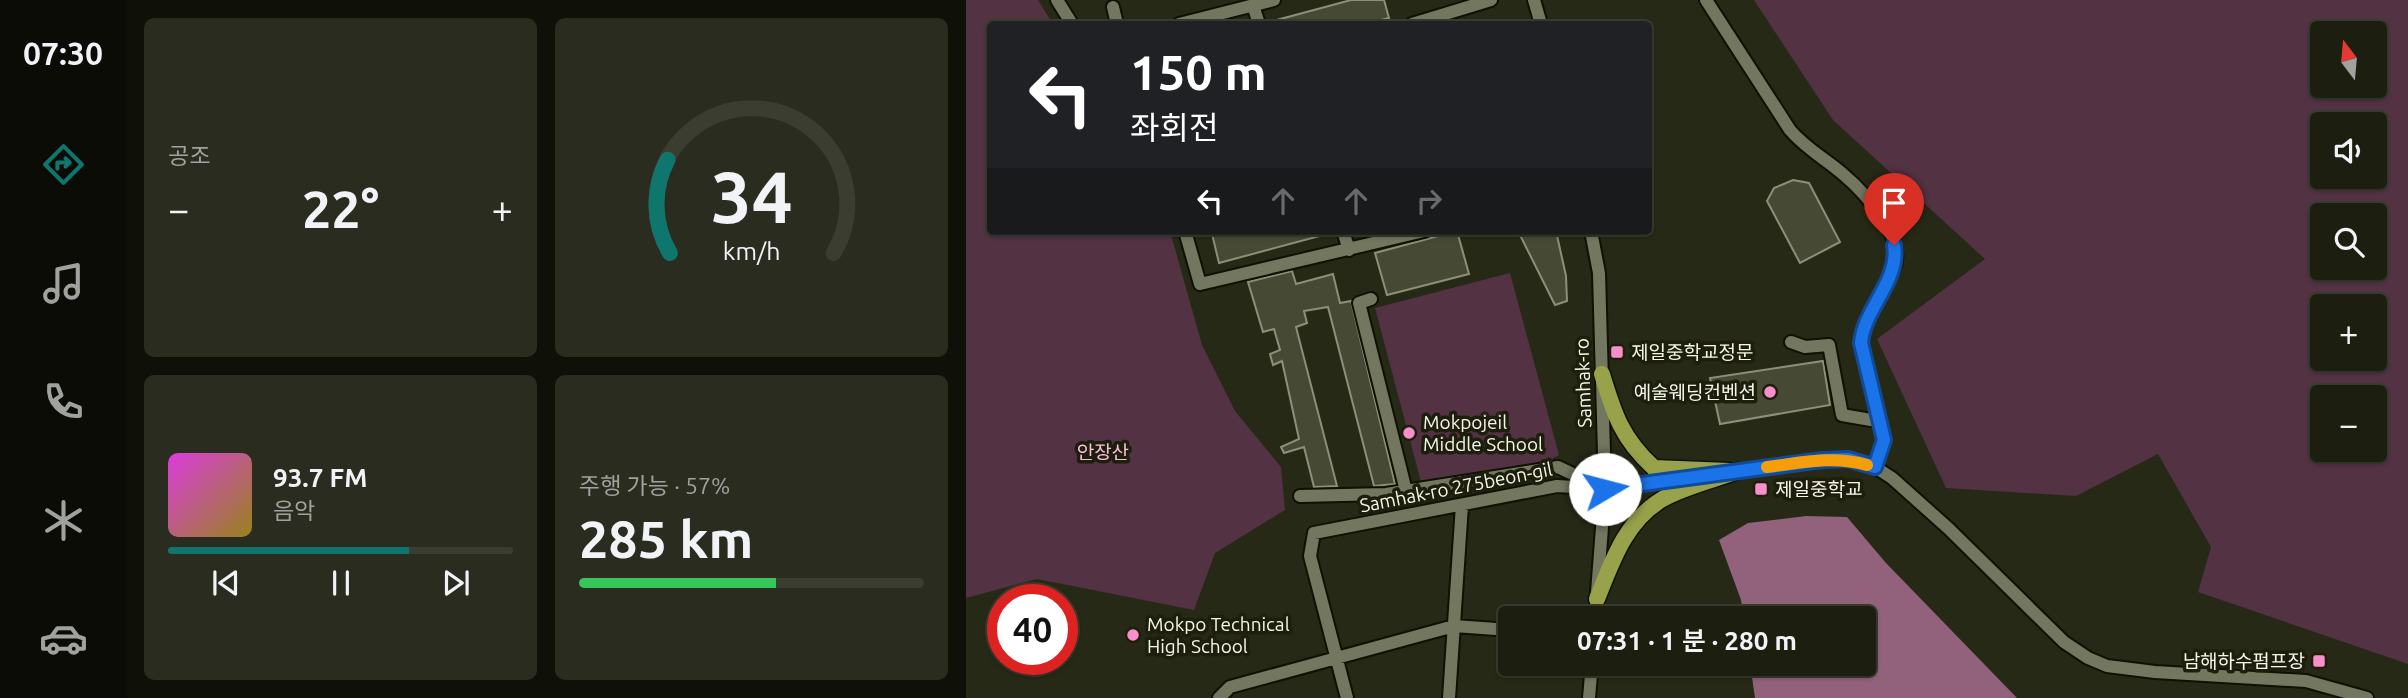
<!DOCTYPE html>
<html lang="ko">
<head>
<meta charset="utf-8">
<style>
	body { margin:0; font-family:Ubuntu,"Noto Sans KR",sans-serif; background:#292c1e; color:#f1f3f6; height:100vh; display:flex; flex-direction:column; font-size:26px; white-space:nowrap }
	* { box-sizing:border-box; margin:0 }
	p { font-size:23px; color:#a0a29f }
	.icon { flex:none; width:38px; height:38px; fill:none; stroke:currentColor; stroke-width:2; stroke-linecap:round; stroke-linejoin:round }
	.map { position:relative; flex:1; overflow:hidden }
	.side { display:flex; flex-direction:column; gap:18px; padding:18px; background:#0f1109; width:840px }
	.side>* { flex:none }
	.guide { position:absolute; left:21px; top:21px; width:665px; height:214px; border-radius:7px; box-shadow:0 2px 5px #0004,0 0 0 2px #3a3d30; background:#202124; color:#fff; overflow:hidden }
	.needle { width:46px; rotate:344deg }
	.buttons { position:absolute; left:1344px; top:21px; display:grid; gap:14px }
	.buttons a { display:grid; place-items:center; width:77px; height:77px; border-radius:7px; background:#1c1f10; box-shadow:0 2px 5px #0004,0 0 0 2px #3a3d30; font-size:35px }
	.speed { position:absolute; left:21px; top:584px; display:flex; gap:14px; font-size:35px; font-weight:700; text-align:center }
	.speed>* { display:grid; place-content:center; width:91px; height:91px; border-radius:50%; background:#1c1f10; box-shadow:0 2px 5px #0004,0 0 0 2px #3a3d30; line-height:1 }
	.speed .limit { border:10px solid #d22; background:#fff; color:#111 }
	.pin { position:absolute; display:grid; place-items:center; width:60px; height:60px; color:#fff; margin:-72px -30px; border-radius:50% 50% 50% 0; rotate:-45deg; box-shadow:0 0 7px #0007 }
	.pin .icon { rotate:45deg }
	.me { position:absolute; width:77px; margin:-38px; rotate:82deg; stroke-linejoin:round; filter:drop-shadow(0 0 5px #0008) }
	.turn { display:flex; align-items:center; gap:24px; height:147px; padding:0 28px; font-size:32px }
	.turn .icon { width:91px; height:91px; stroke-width:2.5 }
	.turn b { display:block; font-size:49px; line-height:60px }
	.lanes { display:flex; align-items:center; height:66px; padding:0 28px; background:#0003; justify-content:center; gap:35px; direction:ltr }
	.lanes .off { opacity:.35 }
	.big { font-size:52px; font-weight:600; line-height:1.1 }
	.side .card { flex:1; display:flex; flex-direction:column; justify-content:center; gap:10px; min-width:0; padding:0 24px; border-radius:10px; background:#292c1e }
	.side .dial { align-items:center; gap:0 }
	.dial svg { height:182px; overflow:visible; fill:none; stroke:#3a3d30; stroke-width:7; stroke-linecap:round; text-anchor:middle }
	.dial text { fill:#f1f3f6; stroke:none }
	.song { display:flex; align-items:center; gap:21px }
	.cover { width:84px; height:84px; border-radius:10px; background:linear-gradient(135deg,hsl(300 70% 55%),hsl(50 70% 35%)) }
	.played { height:7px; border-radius:4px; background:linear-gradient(90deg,#0f766e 70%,#3a3d30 70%) }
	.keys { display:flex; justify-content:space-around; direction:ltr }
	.heat { display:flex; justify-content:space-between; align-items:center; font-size:38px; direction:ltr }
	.charge { height:10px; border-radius:5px; background:linear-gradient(90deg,#34c759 57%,#3a3d30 0) }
	.side .tiles { flex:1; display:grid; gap:18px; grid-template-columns:repeat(2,1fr) }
	.trip { position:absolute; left:532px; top:606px; width:378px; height:70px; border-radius:7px; background:#1c1f10; box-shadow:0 2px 5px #0004,0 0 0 2px #3a3d30; font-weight:600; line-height:70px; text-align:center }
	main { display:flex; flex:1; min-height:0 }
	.dock { display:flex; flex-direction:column; width:126px; justify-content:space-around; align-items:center; background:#0b0c06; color:#a0a29f }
	.dock .icon { width:49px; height:49px }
	.dock .active { color:#0f766e }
	.dock b { font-size:32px; color:#f1f3f6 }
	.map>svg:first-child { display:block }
	.green { fill:#523243; fill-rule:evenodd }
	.water { fill:#92617b }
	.building { fill:#464a35; stroke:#8c9078; stroke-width:2 }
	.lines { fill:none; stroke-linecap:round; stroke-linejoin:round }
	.minor-casing { stroke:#0f1102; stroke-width:16 }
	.major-casing { stroke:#0f1102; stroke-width:19 }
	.minor { stroke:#737760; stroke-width:12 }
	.major { stroke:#98a24a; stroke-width:16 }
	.route-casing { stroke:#114b97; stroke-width:18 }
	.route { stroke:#1a73e8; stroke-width:12 }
	.slow { stroke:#f59e0b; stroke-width:12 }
	.poi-dot { fill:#f98fca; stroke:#1d1f0c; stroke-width:2.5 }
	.labels { text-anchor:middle; stroke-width:7; stroke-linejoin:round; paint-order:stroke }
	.poi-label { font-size:19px; fill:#f4f6e9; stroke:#1d1f0c; text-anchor:start }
	.street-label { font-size:19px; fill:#f4f6e9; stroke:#1d1f0c }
	.park-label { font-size:19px; fill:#fcbede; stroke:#1d1f0c }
</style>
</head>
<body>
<main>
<nav class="dock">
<b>07:30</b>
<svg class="icon active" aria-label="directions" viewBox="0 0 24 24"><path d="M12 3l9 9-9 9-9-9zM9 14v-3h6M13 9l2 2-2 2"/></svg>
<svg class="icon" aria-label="music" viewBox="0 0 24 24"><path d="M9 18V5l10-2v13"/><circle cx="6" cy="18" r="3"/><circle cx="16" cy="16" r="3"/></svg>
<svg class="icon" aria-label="phone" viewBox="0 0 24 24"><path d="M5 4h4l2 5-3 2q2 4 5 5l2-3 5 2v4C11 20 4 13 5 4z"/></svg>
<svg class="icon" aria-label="climate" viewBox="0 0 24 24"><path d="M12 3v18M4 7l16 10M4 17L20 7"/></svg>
<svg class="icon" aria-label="car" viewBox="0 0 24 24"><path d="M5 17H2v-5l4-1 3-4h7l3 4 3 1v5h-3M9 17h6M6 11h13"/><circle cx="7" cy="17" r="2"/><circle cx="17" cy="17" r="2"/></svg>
</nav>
<section class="side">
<div class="tiles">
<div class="card"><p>공조</p>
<div class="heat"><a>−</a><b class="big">22°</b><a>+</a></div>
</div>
<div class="card dial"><svg viewBox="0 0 100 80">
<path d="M14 69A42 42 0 1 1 86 69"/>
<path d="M14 69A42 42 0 0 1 13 28" stroke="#0f766e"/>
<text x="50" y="56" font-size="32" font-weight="700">34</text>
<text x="50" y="72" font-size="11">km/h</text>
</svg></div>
<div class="card">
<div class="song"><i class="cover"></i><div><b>93.7 FM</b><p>음악</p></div></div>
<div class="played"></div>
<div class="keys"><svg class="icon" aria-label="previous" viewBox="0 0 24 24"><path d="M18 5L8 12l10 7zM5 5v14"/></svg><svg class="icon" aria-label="pause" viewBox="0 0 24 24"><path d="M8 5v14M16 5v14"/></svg><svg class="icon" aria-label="next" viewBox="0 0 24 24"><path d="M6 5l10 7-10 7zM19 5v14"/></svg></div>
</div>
<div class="card"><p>주행 가능 · 57%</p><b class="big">285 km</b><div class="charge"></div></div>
</div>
</section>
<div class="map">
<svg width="1442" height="698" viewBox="0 0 1442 698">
	<rect width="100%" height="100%" fill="#262915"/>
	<path class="green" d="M0,0h72l15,24h-63v207h180l32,114 33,66 46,56 4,43 -70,43 -21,57 -157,-31 -71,19z
		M788,0h654v664l-210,-72 13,-45 -53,-93 -82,42 -130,-8 -69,-149 108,-80 -152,-139zM1356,33h53v53h-53zM1356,124h53v53h-53zM1356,215h53v53h-53zM1356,306h53v53h-53zM1356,397h53v53h-53z
		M544,273l49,182 -11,6 -127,21 -46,-174z"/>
	<path class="water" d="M840,516l41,1 39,46 131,135h-262l-5,-35h114v-45h-120l-3,-18 -22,-60 29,-17z"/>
	<path class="building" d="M385,0h33l5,18 -24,6h-91l-1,-3z
		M827,180l16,3 31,59 -40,21 -33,-62 7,-13z
		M257,231h103l1,3 -108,29 -7,-29z
		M491,231l12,43 -82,21 -12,-42z
		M552,231h38l10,45 1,25 -12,4z
		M326,271l4,13 37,-10 7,29 11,-2 44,183 -21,2 -46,-179 -24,4 3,12 -11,4 41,159 -23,1 -10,-40 -20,6 -3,-6 18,-8 -17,-78 -9,4 -3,-11 10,-4 -6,-21 -11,3 -15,-50z
		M857,361l7,44 -110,19 -10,-46z"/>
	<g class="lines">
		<g class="minor-casing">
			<path id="minor" d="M91,0l15,24
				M568,0l7,24
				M740,0l84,130c16,19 36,29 54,45 20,17 60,61 51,90 -9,27 -32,49 -34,78l23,97 -9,27
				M287,5l6,19
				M147,7l4,17
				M213,24l95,-24
				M446,24l79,-24
				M219,231l15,53 224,-53
				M377,231l6,19
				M625,231l8,42 6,216 -10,129
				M405,299l-12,4 47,188
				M825,342l14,5 24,-2 13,70 29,5 7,-3
				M764,472l92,-12 26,-1 27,8 17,11 56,50 116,114 24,16 19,8 48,6 151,9 61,17
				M334,496l86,-2 172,-27 40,19
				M253,698l11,-11 224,-61 56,4
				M381,698l-37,-142 4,-23 243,-47 48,3 100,-14
				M483,698l13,-193
				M623,698l3,-35"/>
		</g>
		<g class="major-casing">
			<path id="major" d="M636,374c12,40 20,65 52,94l75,3
				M631,599c15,-37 28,-77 64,-99 19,-12 55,-21 77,-29"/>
		</g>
		<use href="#minor" class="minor"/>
		<use href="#major" class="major"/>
	</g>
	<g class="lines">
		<g class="route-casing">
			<path id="route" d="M639,489l217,-29 26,-1 27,8 9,-27 -23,-97c3,-35 39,-62 33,-98"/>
		</g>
		<use href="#route" class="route"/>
		<path class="slow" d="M801,467c33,-4 66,-12 100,-2"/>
	</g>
	<g class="poi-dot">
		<rect x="644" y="345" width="14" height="14" rx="3.5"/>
		<circle cx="804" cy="392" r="7"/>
		<circle cx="443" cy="433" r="7"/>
		<rect x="788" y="482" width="14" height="14" rx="3.5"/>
		<circle cx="167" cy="635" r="7"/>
		<rect x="1346" y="654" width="14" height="14" rx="3.5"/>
	</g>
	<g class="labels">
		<g class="poi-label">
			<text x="665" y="359">제일중학교정문</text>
			<text x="790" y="399" text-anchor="end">예술웨딩컨벤션</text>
			<text x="457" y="429">Mokpojeil<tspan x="457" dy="22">Middle School</tspan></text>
			<text x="809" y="496">제일중학교</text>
			<text x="181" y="631">Mokpo Technical<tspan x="181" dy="22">High School</tspan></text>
			<text x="1339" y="668" text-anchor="end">남해하수펌프장</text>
		</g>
		<g class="street-label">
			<text transform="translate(617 383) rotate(-92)" y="7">Samhak-ro</text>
			<text transform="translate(490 487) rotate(-11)" y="7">Samhak-ro 275beon-gil</text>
		</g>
		<g class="park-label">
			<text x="137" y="459">안장산</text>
		</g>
	</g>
</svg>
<div class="buttons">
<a><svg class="needle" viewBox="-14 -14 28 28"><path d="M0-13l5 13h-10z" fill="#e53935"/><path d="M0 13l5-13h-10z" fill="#a0a29f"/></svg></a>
<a><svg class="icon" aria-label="sound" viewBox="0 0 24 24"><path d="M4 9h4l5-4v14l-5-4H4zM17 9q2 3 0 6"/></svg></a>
<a><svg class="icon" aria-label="search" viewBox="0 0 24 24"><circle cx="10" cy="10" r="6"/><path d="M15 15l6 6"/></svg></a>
<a>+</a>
<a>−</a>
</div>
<div class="speed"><div class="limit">40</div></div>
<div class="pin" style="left:928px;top:245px;background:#d93025"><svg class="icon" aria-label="arrive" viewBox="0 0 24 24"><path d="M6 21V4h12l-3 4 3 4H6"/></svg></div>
<svg class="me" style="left:639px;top:489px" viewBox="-20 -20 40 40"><circle r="19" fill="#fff"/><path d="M0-13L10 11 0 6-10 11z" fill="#1a73e8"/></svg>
<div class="trip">07:31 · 1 분 · 280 m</div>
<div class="guide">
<div class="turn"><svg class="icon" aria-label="left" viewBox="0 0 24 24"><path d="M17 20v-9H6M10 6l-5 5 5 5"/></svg><div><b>150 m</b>좌회전</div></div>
<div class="lanes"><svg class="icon" aria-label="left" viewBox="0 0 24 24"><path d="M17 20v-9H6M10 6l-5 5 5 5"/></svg><svg class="icon off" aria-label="ahead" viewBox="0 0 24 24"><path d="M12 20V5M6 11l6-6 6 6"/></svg><svg class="icon off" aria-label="ahead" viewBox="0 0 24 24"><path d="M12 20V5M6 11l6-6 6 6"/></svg><svg class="icon off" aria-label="right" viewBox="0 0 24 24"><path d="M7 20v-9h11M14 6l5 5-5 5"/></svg></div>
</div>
</div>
</main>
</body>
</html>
